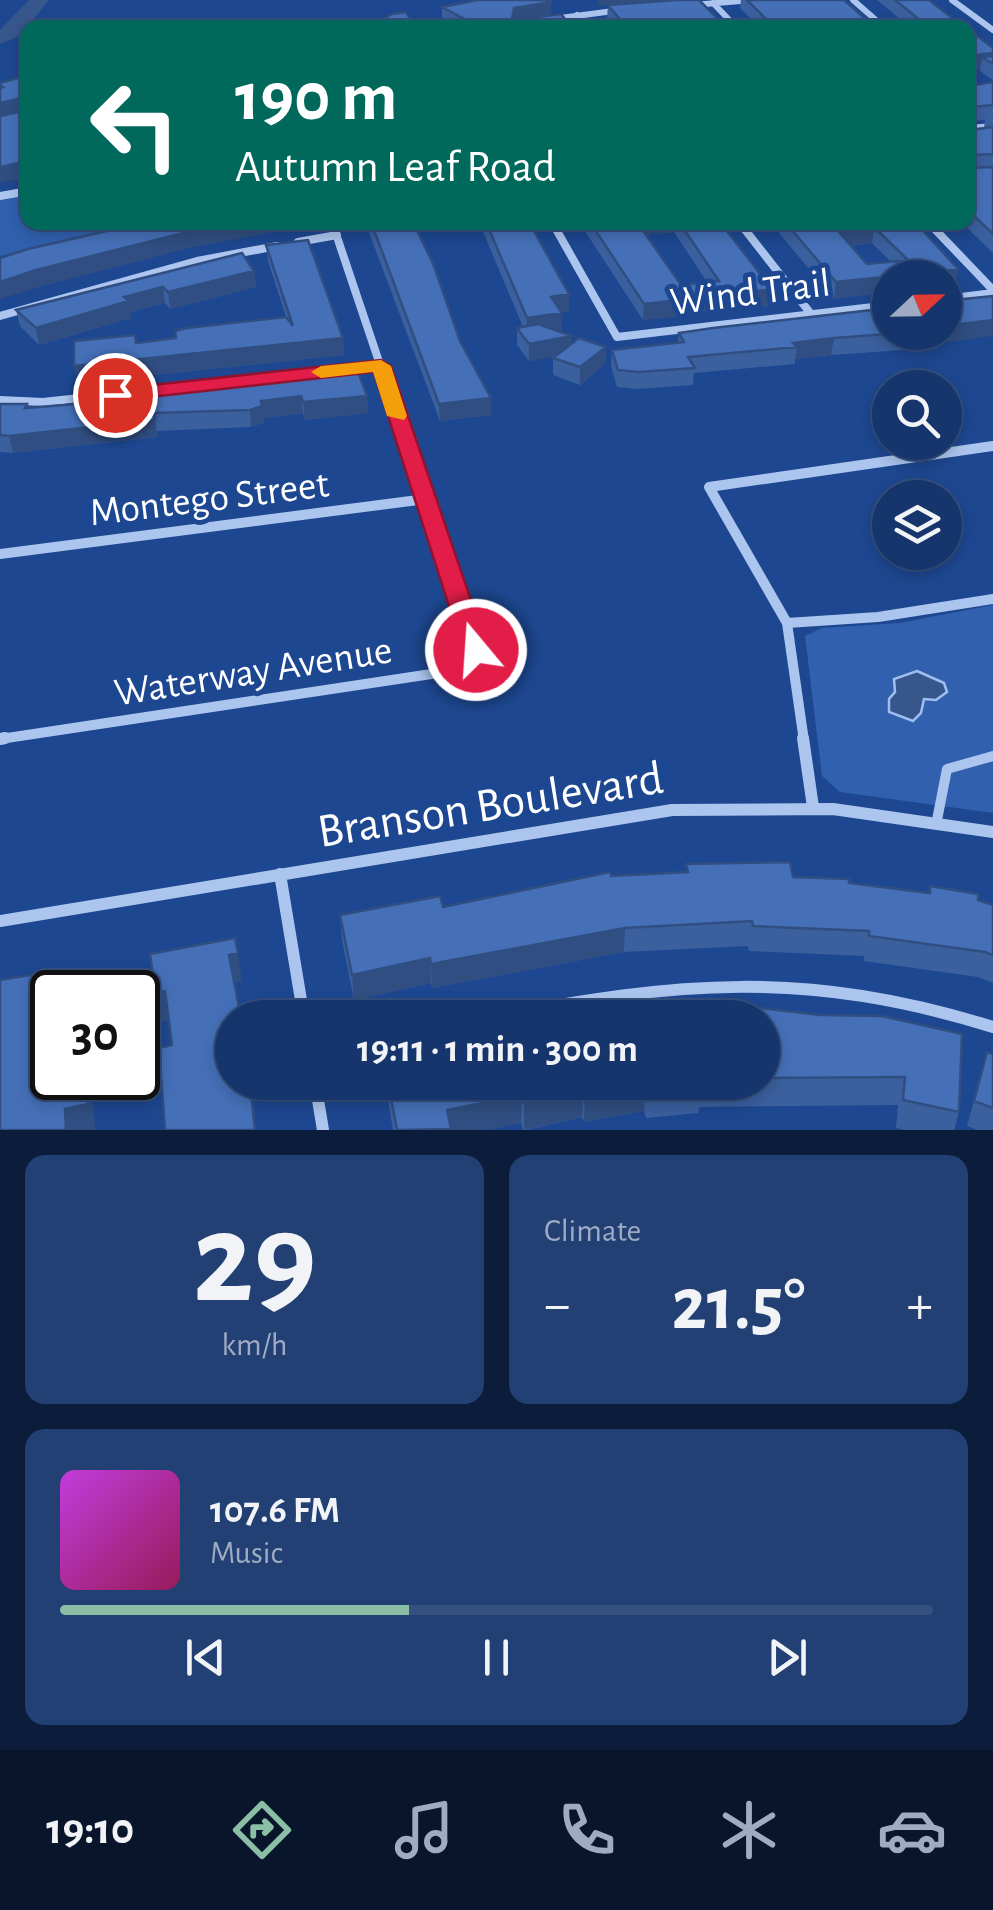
<!DOCTYPE html>
<html lang="en">
<head>
<meta charset="utf-8">
<style>
	body { margin:0; font-family:"Alegreya Sans",sans-serif; background:#234074; color:#f1f3f6; height:100vh; display:flex; flex-direction:column; font-size:38px; white-space:nowrap }
	* { box-sizing:border-box; margin:0 }
	p { font-size:32px; color:#9eabc2 }
	.icon { flex:none; width:55px; height:55px; fill:none; stroke:currentColor; stroke-width:2; stroke-linecap:round; stroke-linejoin:round }
	.map { position:relative; height:1130px; overflow:hidden }
	.panel { display:flex; flex-direction:column; gap:25px; padding:25px; background:#0c1d3b; flex:1 }
	.panel>* { flex:none }
	.hud { position:absolute; left:20px; top:20px; width:955px; height:210px; border-radius:20px; box-shadow:0 5px 15px #0003,0 0 0 2px #35507f; background:#00695c; color:#fff; overflow:hidden }
	.needle { width:65px; rotate:68deg }
	.fabs { position:absolute; left:872px; top:260px; display:grid; gap:20px }
	.fabs a { display:grid; place-items:center; width:90px; height:90px; border-radius:50%; background:#16356c; box-shadow:0 5px 15px #0003,0 0 0 2px #35507f; font-size:50px }
	.speed { position:absolute; left:30px; top:970px; display:flex; gap:20px; font-size:50px; font-weight:700; text-align:center }
	.speed>* { display:grid; place-content:center; width:130px; height:130px; border-radius:50%; background:#16356c; box-shadow:0 5px 15px #0003,0 0 0 2px #35507f; line-height:1 }
	.speed .limit { border:5px solid #111; border-radius:15px; background:#fff; color:#111 }
	.pin { position:absolute; display:grid; place-items:center; width:85px; height:85px; color:#fff; margin:-42px; border:5px solid #fff; border-radius:50%; box-shadow:0 2px 10px #0007 }
	.me { position:absolute; width:110px; margin:-55px; rotate:342deg; stroke-linejoin:round; filter:drop-shadow(0 0 8px #0008) }
	.turn { display:flex; align-items:center; gap:35px; height:210px; padding:0 50px; font-size:45px }
	.turn .icon { width:130px; height:130px; stroke-width:2.5 }
	.turn b { display:block; font-size:70px; line-height:85px }
	.big { font-size:75px; font-weight:700; line-height:1.1 }
	.panel .tile { flex:1; display:flex; flex-direction:column; justify-content:center; gap:15px; min-width:0; padding:0 35px; border-radius:20px; background:#234074 }
	.panel .dial { align-items:center; gap:0 }
	.dial b { font-size:130px; line-height:1 }
	.song { display:flex; align-items:center; gap:30px }
	.cover { width:120px; height:120px; border-radius:15px; background:linear-gradient(135deg,hsl(290 70% 55%),hsl(330 70% 35%)) }
	.played { height:10px; border-radius:5px; background:linear-gradient(90deg,#8abfa5 40%,#35507f 40%) }
	.keys { display:flex; justify-content:space-around; direction:ltr }
	.heat { display:flex; justify-content:space-between; align-items:center; font-size:55px; direction:ltr }
	.panel .tiles { flex:1; display:grid; gap:25px; grid-template-columns:1fr 1fr }
	.tile:last-child { grid-column:span 2 }
	.trip { position:absolute; left:215px; top:1000px; width:565px; height:100px; border-radius:50px; background:#16356c; box-shadow:0 5px 15px #0003,0 0 0 2px #35507f; font-weight:700; line-height:100px; text-align:center }
	.dock { display:flex; height:160px; justify-content:space-around; align-items:center; background:#09152b; color:#9eabc2 }
	.dock .icon { width:70px; height:70px }
	.dock .active { color:#8abfa5 }
	.dock b { font-size:45px; color:#f1f3f6 }
	.map>svg:first-child { display:block }
	.green { fill:#3060ae }
	.water { fill:#37568c; stroke:#9fbfef; stroke-width:2.5 }
	.lines { fill:none; stroke-linecap:round; stroke-linejoin:round }
	.river { fill:#37568c; fill-rule:evenodd }
	.service { stroke:#acc5ee; stroke-width:10 }
	.minor-far3 { stroke:#acc5ee; stroke-width:6 }
	.minor-far2 { stroke:#acc5ee; stroke-width:8 }
	.minor-far1 { stroke:#acc5ee; stroke-width:10 }
	.minor { stroke:#acc5ee; stroke-width:12 }
	.wall { fill:#3b609e; fill-rule:evenodd }
	.shaded-wall { fill:#304e81 }
	.building { fill:#4570b8; stroke:#304e81; stroke-width:2.5; fill-rule:evenodd }
	.route { fill:#e11d48; stroke:#92132f; stroke-width:2.5 }
	.slow { fill:#f59e0b }
	.labels { text-anchor:middle; stroke-width:10; stroke-linejoin:round; paint-order:stroke }
	.street-label { font-size:40px; fill:#fff; stroke:#1d4790 }
	.near-street-label { font-size:48px; fill:#fff; stroke:#1d4790 }
</style>
</head>
<body>
<div class="map">
<svg width="993" height="1130" viewBox="0 0 993 1130">
	<rect width="100%" height="100%" fill="#1d4790"/>
	<path class="green" d="M27,194l1,28 109,1 -137,33v-56z
		M993,605v208l-153,-21 -18,-16 -17,-140 17,-8 77,-5z"/>
	<path class="water" d="M917,671l27,12 3,9 -11,8 -12,-1 -3,14 -8,8 -24,-9v-13l6,-7 -1,-13z"/>
	<g class="lines">
		<path class="river" d="M29,0h20l-28,35 -21,9v-14z"/>
		<path class="service" d="M937,820l10,-51 46,-13"/>
		<path class="minor-far3" d="M853,0l32,28
			M952,0l41,30
			M713,3l24,25
			M693,5l59,-5
			M577,15l10,13
			M553,19l68,-9
			M968,128l25,-2"/>
		<path class="minor-far2" d="M0,196l28,-5
			M332,222l71,211
			M552,222l65,115 273,-32
			M739,222l72,92
			M928,222l65,68
			M298,242l39,-7
			M945,299l48,-6
			M0,316l197,-55 80,-15
			M0,400l43,2 338,-37"/>
		<path class="minor-far1" d="M0,554l426,-55
			M787,623l91,-6 115,-18
			M0,739l438,-66 32,-11 6,-12 -74,-219
			M804,741l-17,-118 -78,-136 284,-41"/>
		<path class="minor" d="M803,738l10,69
			M0,739l5,-1
			M280,874l24,144
			M0,921l672,-111 161,-1 160,23
			M489,1018c188,-37 317,-49 504,9
			M315,1082l8,48"/>
	</g>
	<path class="wall" d="M741,0h103l32,28h-116l-20,-20z
		M877,0h52l36,28h-54z
		M551,2l-1,13 22,13h-116l-14,-8v-13z
		M608,5l119,23h-112l-8,-10z
		M993,48v32l-13,-9v-3l-12,2z
		M993,82v171l-32,-31h7v-92l16,-2 1,-8 -17,1v-35z
		M365,222h48l78,193 -51,6z
		M479,222h50l40,89 -8,1 1,18 -6,1 16,13 34,3 -1,17 -25,21 -27,-10v-17l3,-2 -27,5 -12,-16v-17l6,-1z
		M579,222h141l50,84 -127,14zM674,232l33,50 -26,3 -35,-50z
		M770,222h145l43,47 -3,16 -10,1v-8l-111,21zM872,243l19,19 -24,2 -17,-18z
		M266,245l77,93 1,17 -267,28 99,-45 110,-21 -18,-56z
		M254,271l2,16 -86,22 -5,-6 -34,9v6l-92,27 -19,-19 -4,-16z
		M945,332l-13,12v4l-101,7 -36,4v5l-101,9 -1,12 -55,4 -21,-2 -6,-21 1,-16 66,-8 1,-9z
		M367,396l1,17 -63,7 -2,-7 -40,5 1,5 -13,4 -94,4 1,6 -145,16 -13,-1v-48l27,4z
		M686,864l243,29 1,-7 63,19v78l-15,-6 -114,-16v-5l-115,-5 -1,-5 -124,6 -192,36 -1,-5 -77,17 -12,-60 -2,-25 103,-8 168,-31 75,-4z
		M727,1004l93,11 139,97 -5,18h-49l-9,-2 2,-23 -199,2 -1,6 -52,5 -2,-7 -60,11 -2,-5 -55,13h-4l-2,-7 -35,7h-93l-8,-48h377v-64l-36,-8z
		M987,1052l6,2v76h-16l-10,-4z"/>
	<path class="shaded-wall" d="M598,0h69l-69,6z
		M551,2l-1,13 -38,5 2,-12z
		M993,53v11l-11,-7 -2,11 -12,2v-14z
		M25,97l2,14 -27,7v-15z
		M28,161v16l-28,6v-16z
		M240,222h68v4l-115,21 -154,40 -39,12v-17l36,-12 155,-39z
		M636,222h38v10l-39,4z
		M874,227l-2,16 -36,4 2,-16z
		M958,269l-3,16 -10,1v-8h-55v14l-56,7 2,-17z
		M254,271l2,16 -86,22 -2,-17z
		M163,287l2,16 -34,9v6l-92,27 -3,-17 88,-31z
		M772,289l-2,17 -127,14 1,-16z
		M569,294v17l-18,3v-17z
		M562,313v17l-36,5 1,-17z
		M993,320v16l-61,8 2,-12h11v-6z
		M572,336v17l-43,8v-17z
		M343,338l1,17 -267,28 -3,-17z
		M834,338l-3,17 -36,4 2,-12 -4,-4z
		M606,347l-1,17 -25,21v-18z
		M301,396l2,17 -40,5 1,5 -13,4 -1,-17 11,-9z
		M367,396l1,17 -63,7 -2,-18z
		M491,398v17l-51,6 -1,-17z
		M155,420l3,17 -145,16 -4,-17z
		M625,928l-1,24 -192,36 -1,-24z
		M238,953l4,29 -9,1 -4,-28z
		M430,958l1,25 -77,17 -2,-25z
		M60,970l5,22h-5z
		M165,991l6,29 -11,2 -5,-29z
		M86,1078h3l3,11 3,41h-29l-1,-21z
		M250,1082h2l4,48h-1z
		M647,1083l-3,28 -60,11 1,-27z
		M584,1089l-2,28 -58,13v-27z
		M522,1095l-1,28 -35,7h-35l-4,-20z"/>
	<path class="building" d="M478,0h71l2,2 -37,6 -2,12 49,-6 11,14h-100l-4,-7 -26,-14z
		M677,0h22l28,28h-100l-19,-23z
		M747,0h97l32,28h-101z
		M895,0h34l36,28h-35z
		M406,12l10,16h-40l-2,-4 18,-10z
		M968,29l25,19v5l-25,3z
		M993,56v8l-11,-7z
		M28,75v24l-3,-2 -25,6v-15l3,-1 -3,-2v-2z
		M993,82v23l-22,2 -3,-3v-18z
		M28,110v51l-28,6v-51z
		M993,127v27l-24,1 -1,2v-27z
		M993,167v67l-25,-24v-42z
		M146,222h94l-49,9 -155,39 -36,12v-24l28,-9z
		M371,222h42l21,44 26,75 31,57 -52,6z
		M486,222h43l40,72 -18,3 11,16 -35,5z
		M590,222h47l44,63 38,-4 -40,-59h41l52,67 -128,15z
		M785,222h130l43,47 -122,13zM874,227l34,33 -41,4 -29,-33z
		M308,240l35,98 -269,28v-25l61,-6 1,8 40,-5 -1,-7 12,-3 99,-11 7,9 -27,-81z
		M242,253l12,18 -86,21 -5,-5 -39,10 5,4 -93,27 -20,-18z
		M993,296v24l-48,6v-25z
		M890,308v24h25l-81,6 -41,5 4,4 -109,10 7,11 -56,4 -21,-2 -6,-20 72,-8 -5,-9 34,-5z
		M538,324l34,12 -43,8 -12,-16z
		M579,338l27,9 -26,20 -27,-9z
		M357,369l10,27 -64,6 -2,-6 -40,5 1,5 -12,4 -96,3 1,7 -146,16 -9,-1v-31h27l-2,4 40,-3z
		M790,862l3,15 56,2v4l81,10v-7l48,8v6l15,5v50l-8,-3 -116,-16v-5l-116,-5 -1,-5 -127,7 -194,36 -1,-6 -78,17 -12,-60 100,-19 3,11 167,-35 1,4 77,-4 -2,-8z
		M235,938l3,15 -9,2 12,63h-9v64h18l5,48h-90l-6,-82 13,-3 -7,-54 -10,2 -5,-39z
		M60,970v22h-8v86h34l2,26 -23,5 1,21h-66v-150z
		M727,1004l93,11 62,1 80,18 -3,78 -56,-12 2,-23 -143,1v-60l-177,-1 27,-5 116,-2z
		M987,1052l6,2v54l-19,-7z
		M388,1082h313l1,3 -54,5 -1,-7 -62,12 -1,-6 -60,14 -2,-8 -75,15 4,19 -54,1z"/>
	<path class="route" d="M381,360l10,6 97,284 -4,6 -8,2 -13,-8 -89,-278 -259,29 -10,-6 10,-6z"/>
	<path class="slow" d="M381,360l10,6 16,50 -3,4 -17,-4 -14,-44 -52,6 -10,-6 10,-6z"/>
	<g class="labels">
		<g class="street-label">
			<text transform="translate(750 291) rotate(-7)" y="14">Wind Trail</text>
			<text transform="translate(209 497) rotate(-7)" y="14">Montego Street</text>
			<text transform="translate(253 670) rotate(-9)" y="14">Waterway Avenue</text>
		</g>
		<g class="near-street-label">
			<text transform="translate(490 803) rotate(-9)" y="17">Branson Boulevard</text>
		</g>
	</g>
</svg>
<div class="fabs">
<a><svg class="needle" viewBox="-14 -14 28 28"><path d="M0-13l5 13h-10z" fill="#e53935"/><path d="M0 13l5-13h-10z" fill="#9eabc2"/></svg></a>
<a><svg class="icon" aria-label="search" viewBox="0 0 24 24"><circle cx="10" cy="10" r="6"/><path d="M15 15l6 6"/></svg></a>
<a><svg class="icon" aria-label="layers" viewBox="0 0 24 24"><path d="M12 4l9 5-9 5-9-5zM3 14l9 5 9-5"/></svg></a>
</div>
<div class="speed"><div class="limit">30</div></div>
<div class="pin" style="left:115px;top:395px;background:#d93025"><svg class="icon" aria-label="arrive" viewBox="0 0 24 24"><path d="M6 21V4h12l-3 4 3 4H6"/></svg></div>
<svg class="me" style="left:476px;top:650px" viewBox="-20 -20 40 40"><circle r="17" fill="#e11d48" stroke="#fff" stroke-width="3"/><path d="M0-11L8 9 0 5-8 9z" fill="#fff"/></svg>
<div class="trip">19:11 · 1 min · 300 m</div>
<div class="hud">
<div class="turn"><svg class="icon" aria-label="left" viewBox="0 0 24 24"><path d="M17 20v-9H6M10 6l-5 5 5 5"/></svg><div><b>190 m</b>Autumn Leaf Road</div></div>
</div>
</div>
<section class="panel">
<div class="tiles">
<div class="tile dial"><b>29</b><p>km/h</p></div>
<div class="tile"><p>Climate</p>
<div class="heat"><a>−</a><b class="big">21.5°</b><a>+</a></div>
</div>
<div class="tile">
<div class="song"><i class="cover"></i><div><b>107.6 FM</b><p>Music</p></div></div>
<div class="played"></div>
<div class="keys"><svg class="icon" aria-label="previous" viewBox="0 0 24 24"><path d="M18 5L8 12l10 7zM5 5v14"/></svg><svg class="icon" aria-label="pause" viewBox="0 0 24 24"><path d="M8 5v14M16 5v14"/></svg><svg class="icon" aria-label="next" viewBox="0 0 24 24"><path d="M6 5l10 7-10 7zM19 5v14"/></svg></div>
</div>
</div>
</section>
<nav class="dock">
<b>19:10</b>
<svg class="icon active" aria-label="directions" viewBox="0 0 24 24"><path d="M12 3l9 9-9 9-9-9zM9 14v-3h6M13 9l2 2-2 2"/></svg>
<svg class="icon" aria-label="music" viewBox="0 0 24 24"><path d="M9 18V5l10-2v13"/><circle cx="6" cy="18" r="3"/><circle cx="16" cy="16" r="3"/></svg>
<svg class="icon" aria-label="phone" viewBox="0 0 24 24"><path d="M5 4h4l2 5-3 2q2 4 5 5l2-3 5 2v4C11 20 4 13 5 4z"/></svg>
<svg class="icon" aria-label="climate" viewBox="0 0 24 24"><path d="M12 3v18M4 7l16 10M4 17L20 7"/></svg>
<svg class="icon" aria-label="car" viewBox="0 0 24 24"><path d="M5 17H2v-5l4-1 3-4h7l3 4 3 1v5h-3M9 17h6M6 11h13"/><circle cx="7" cy="17" r="2"/><circle cx="17" cy="17" r="2"/></svg>
</nav>
</body>
</html>
